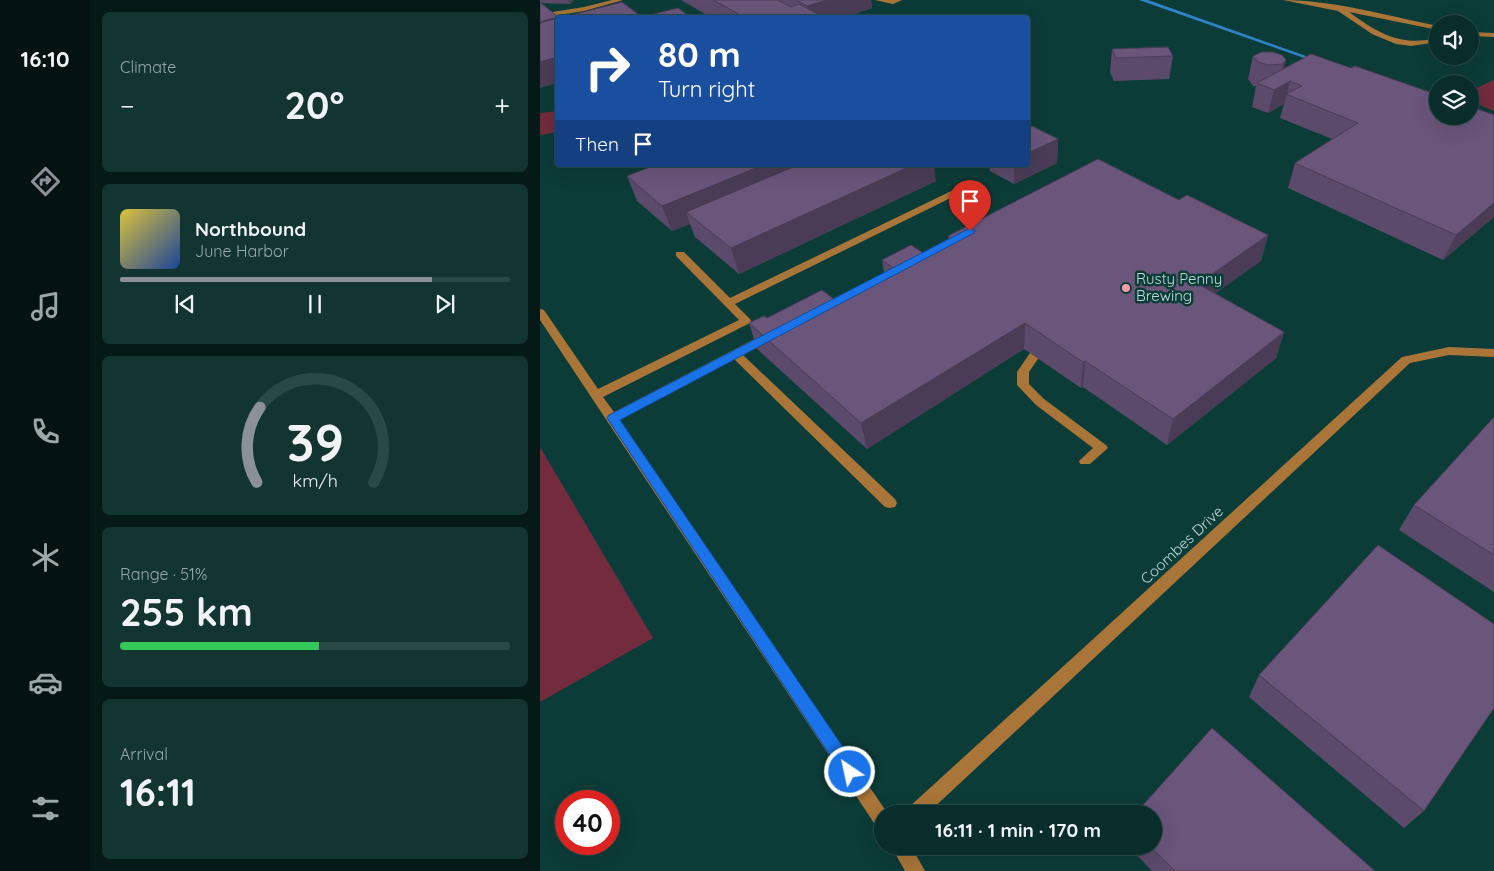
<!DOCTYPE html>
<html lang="en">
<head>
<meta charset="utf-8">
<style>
	body { margin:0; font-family:Quicksand,sans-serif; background:#123532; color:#f1f3f6; height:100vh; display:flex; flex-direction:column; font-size:19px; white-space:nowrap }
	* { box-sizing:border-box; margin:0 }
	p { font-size:16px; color:#99a8a8 }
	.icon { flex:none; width:28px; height:28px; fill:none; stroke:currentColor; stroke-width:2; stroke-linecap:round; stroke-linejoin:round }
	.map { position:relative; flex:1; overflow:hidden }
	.sheet { display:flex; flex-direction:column; gap:12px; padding:12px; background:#051917; width:450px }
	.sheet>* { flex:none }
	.hud { position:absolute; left:15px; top:15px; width:475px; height:152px; border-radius:5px; box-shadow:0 5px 20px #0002,0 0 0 1px #294947; background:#1a4fa0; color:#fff; overflow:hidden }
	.buttons { position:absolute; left:889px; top:15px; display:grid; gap:10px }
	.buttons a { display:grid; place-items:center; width:50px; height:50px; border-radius:50%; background:#092d2a; box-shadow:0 5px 20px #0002,0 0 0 1px #294947; font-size:25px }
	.speed { position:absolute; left:15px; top:790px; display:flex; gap:10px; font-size:25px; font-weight:700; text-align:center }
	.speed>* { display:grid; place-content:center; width:65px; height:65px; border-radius:50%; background:#092d2a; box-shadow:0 5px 20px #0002,0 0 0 1px #294947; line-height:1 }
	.speed .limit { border:8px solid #d22; background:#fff; color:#111 }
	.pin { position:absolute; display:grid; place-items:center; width:42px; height:42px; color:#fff; margin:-51px -21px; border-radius:50% 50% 50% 0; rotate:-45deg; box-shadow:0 0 5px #0007 }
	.pin .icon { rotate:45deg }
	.me { position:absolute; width:55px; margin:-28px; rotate:326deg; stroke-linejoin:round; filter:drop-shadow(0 0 4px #0008) }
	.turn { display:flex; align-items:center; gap:18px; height:105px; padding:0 20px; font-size:22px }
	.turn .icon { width:65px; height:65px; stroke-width:2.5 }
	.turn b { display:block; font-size:35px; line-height:42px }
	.then { display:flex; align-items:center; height:48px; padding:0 20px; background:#0003; gap:10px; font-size:19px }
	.big { font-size:38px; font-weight:700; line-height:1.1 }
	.sheet .card { flex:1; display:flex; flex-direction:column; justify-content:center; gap:8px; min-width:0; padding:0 18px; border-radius:8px; background:#123532 }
	.sheet .dial { align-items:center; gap:0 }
	.dial svg { height:130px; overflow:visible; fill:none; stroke:#294947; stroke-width:7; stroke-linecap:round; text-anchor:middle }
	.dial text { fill:#f1f3f6; stroke:none }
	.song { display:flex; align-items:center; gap:15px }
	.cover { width:60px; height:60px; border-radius:8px; background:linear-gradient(135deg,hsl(50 70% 55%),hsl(220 70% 35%)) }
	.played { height:5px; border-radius:2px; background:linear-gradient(90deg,#8c9099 80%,#294947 80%) }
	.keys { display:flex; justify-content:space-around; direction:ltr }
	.heat { display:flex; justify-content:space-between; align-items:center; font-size:28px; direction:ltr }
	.charge { height:8px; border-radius:4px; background:linear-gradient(90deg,#34c759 51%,#294947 0) }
	.trip { position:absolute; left:334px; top:805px; width:288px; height:50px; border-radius:25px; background:#092d2a; box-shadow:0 5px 20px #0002,0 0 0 1px #294947; font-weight:700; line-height:50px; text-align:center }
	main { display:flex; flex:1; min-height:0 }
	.menu { display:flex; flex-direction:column; width:90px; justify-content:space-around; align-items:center; background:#041211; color:#99a8a8 }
	.menu .icon { width:35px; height:35px }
	.menu .current { color:#8c9099 }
	.menu b { font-size:22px; color:#f1f3f6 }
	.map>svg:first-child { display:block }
	.green { fill:#722c3d }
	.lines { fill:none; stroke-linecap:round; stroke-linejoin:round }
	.stream { fill:#3082c7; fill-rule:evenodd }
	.minor { fill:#a97538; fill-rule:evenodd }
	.wall { fill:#5b4a6a }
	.shaded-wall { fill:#4a3c56 }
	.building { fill:#6a567b; stroke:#4a3c56 }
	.route { fill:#1a73e8; stroke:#114b97 }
	.poi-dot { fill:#f39aaa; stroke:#0c3c38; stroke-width:2 }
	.labels { text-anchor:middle; stroke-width:5; stroke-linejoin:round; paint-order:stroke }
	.poi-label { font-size:15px; fill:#bddad7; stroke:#0c3c38; text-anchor:start }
	.street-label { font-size:15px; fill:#bddad7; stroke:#0c3c38 }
</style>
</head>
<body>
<main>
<nav class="menu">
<b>16:10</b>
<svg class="icon current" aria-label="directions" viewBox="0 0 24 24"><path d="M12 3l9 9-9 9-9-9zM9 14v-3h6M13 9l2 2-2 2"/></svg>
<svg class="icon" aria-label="music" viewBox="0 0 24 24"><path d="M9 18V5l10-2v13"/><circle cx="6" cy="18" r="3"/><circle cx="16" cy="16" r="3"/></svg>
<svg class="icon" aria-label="phone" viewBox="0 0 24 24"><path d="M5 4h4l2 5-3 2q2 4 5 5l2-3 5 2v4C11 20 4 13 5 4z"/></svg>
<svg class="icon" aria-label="climate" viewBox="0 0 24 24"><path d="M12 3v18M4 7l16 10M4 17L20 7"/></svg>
<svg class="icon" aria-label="car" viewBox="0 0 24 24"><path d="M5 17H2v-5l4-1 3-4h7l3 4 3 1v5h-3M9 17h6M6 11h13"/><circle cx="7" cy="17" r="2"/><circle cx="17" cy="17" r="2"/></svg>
<svg class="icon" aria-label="filters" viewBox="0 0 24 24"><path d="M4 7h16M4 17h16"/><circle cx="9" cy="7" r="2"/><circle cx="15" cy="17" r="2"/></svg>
</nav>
<section class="sheet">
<div class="card"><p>Climate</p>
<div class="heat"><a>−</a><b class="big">20°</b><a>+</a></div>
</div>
<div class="card">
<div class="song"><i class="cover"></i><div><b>Northbound</b><p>June Harbor</p></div></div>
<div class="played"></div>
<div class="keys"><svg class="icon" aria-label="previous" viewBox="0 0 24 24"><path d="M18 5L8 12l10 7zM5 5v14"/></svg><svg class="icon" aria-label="pause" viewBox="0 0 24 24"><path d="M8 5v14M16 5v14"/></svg><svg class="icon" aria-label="next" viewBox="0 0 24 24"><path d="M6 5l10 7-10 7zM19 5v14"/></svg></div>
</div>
<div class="card dial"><svg viewBox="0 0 100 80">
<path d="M14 69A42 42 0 1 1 86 69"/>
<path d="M14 69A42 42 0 0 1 16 23" stroke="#8c9099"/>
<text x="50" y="56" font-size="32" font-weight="700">39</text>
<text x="50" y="72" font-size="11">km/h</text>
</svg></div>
<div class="card"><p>Range · 51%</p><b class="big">255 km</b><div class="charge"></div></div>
<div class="card"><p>Arrival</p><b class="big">16:11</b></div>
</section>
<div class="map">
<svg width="954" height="871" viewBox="0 0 954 871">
	<rect width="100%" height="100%" fill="#0c3c38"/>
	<path class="green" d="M954,80v31l-24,-10v-10z
		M17,111v21l-17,3v-22z
		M0,447l113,191 -113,64z"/>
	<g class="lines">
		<path class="stream" d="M599,0h9l175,62 -5,1z"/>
		<path class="minor" d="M72,0h11l-39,11 -44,7v-4l44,-7z
			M335,0h27l-9,4z
			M743,0c49,0 106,16 155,26v4l-89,-18c29,21 51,35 89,26v4l-27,4 -15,-2 -24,-10 -34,-23z
			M930,32l24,1v4l-24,-1z
			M430,182l4,3 -1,2 -238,117 15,15 1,2 -1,2 -147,74 11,15 152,-79h8l2,3 -2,3 -31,16 152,144 2,4 -2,4 -5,1 -5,-1 -151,-148 -115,61 269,394h-6v15l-6,-3 -336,-506v-11l4,1 54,79 141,-69 -63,-64v-4h8l46,46z
			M423,232l5,3 -2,2 -138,73h-8l-1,-2z
			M909,347l45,2v8l-45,-2 -39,8 -483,451h-22l3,-6 494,-451z
			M494,352l6,4 -11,16v12l15,15 62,46 2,3 -18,16h-10l-1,-3 14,-13 -57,-43 -19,-20v-13l13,-19z
			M351,846h20l14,25h-20z"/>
	</g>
	<path class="wall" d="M0,0h34l-4,4 -30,-1z
		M141,0h190l1,8 -29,10h-131z
		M572,49l61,7 -4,23 -55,2 -4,-9z
		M742,55l2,13 210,149 -51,43 -155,-72 7,-25 37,-24 -52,-21 4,-14 -16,9 -16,-6 4,-21h-3l-5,-7 5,-23z
		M518,139l-1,24 -43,21 -24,-13 -1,-6h39z
		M87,176l309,5 -197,93 -44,-37 -5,-13 -18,7 -35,-30z
		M639,200l89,35 -7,26 -46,32 69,39 -8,26 -109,87 -84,-58 -2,1 -57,-39 -157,100 -110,-100 -8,-26 18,-5 72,-15 46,-24 -3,-19 46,-4 21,-11 -1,-9z
		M954,417v175l-95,-62 15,-25z
		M719,675l165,136 -20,17 -155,-131z
		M588,846h24l223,25h-223z"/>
	<path class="shaded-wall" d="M28,0h6l-4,4z
		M287,0h44l1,8 -29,10h-34l-2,-12z
		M18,57v26l-18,5v-26z
		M746,60l-5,22 -3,5 5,-23z
		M750,81l-6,23 -16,9 6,-23z
		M518,139l-1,24 -43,21v-19h14v-12z
		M223,165h65l-142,47 4,12 -18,7 -10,-25z
		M373,165h21l2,16 -197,93 -8,-26z
		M954,203v14l-51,43 13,-25z
		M728,235l-7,26 -69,49 6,-26z
		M485,323l-1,26 -157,100 -6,-26z
		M744,332l-8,26 -109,87 6,-26z
		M545,361l-2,26 -2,1 2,-26z"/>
	<path class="building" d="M173,0h64l14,7 8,-3 26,14h-79z
		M256,0h31l-20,6z
		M82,2l20,15 36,-9 14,10h-132z
		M1,3l17,14 -18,5v-18z
		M18,18v39l-18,5v-39z
		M628,47l5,9 -57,2 -4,-9z
		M722,52h10l10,3 4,5 -3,4 -15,1 -10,-3 -5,-6z
		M771,54l40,14 4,-2 83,29v21h32v-10l24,9v88l-38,32 -161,-72 63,-40 -72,-29 16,-8 -12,-5 -16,9 -17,-7z
		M492,126l26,13 -30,14v-25z
		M558,159l81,41 8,-5 81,40 -70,49 86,48 -111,87 -88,-58 -2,1 -58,-39 -164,100 -112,-100 15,-7 3,2 55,-28 17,13 60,-31 -17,-12 29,-15 17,11 28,-15 -8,-5z
		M115,165h108l-101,41 -35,-30z
		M258,165h115l-182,83 -45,-36z
		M954,417v138l-80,-50z
		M838,545l116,79v84l-70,103 -165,-136z
		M672,728l163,143h-200l-25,-25h2v-32h-17z"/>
	<path class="route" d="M430,228l5,3 -1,2 -354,187 236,346 2,6 -2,6 -6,2 -5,-2 -238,-360 2,-3z"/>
	<circle class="poi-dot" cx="586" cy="288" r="5"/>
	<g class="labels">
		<g class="poi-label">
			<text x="596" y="284">Rusty Penny<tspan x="596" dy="17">Brewing</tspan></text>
		</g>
		<g class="street-label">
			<text transform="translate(642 545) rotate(-43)" y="5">Coombes Drive</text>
		</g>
	</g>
</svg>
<div class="buttons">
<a><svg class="icon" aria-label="sound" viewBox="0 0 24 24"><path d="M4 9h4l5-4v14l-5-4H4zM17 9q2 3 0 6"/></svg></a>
<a><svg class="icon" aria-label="layers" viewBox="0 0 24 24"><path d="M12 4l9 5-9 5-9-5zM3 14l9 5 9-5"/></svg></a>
</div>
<div class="speed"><div class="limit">40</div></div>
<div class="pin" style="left:430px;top:231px;background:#d93025"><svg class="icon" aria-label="arrive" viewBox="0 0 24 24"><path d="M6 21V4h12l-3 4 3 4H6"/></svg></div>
<svg class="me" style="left:310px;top:772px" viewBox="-20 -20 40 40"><circle r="17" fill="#1a73e8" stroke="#fff" stroke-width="3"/><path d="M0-11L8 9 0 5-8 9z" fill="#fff"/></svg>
<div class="trip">16:11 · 1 min · 170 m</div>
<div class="hud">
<div class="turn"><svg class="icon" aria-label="right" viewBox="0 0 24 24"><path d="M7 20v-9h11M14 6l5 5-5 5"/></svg><div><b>80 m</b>Turn right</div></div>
<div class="then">Then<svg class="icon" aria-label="arrive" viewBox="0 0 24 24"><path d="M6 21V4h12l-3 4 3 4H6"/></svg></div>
</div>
</div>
</main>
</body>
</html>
